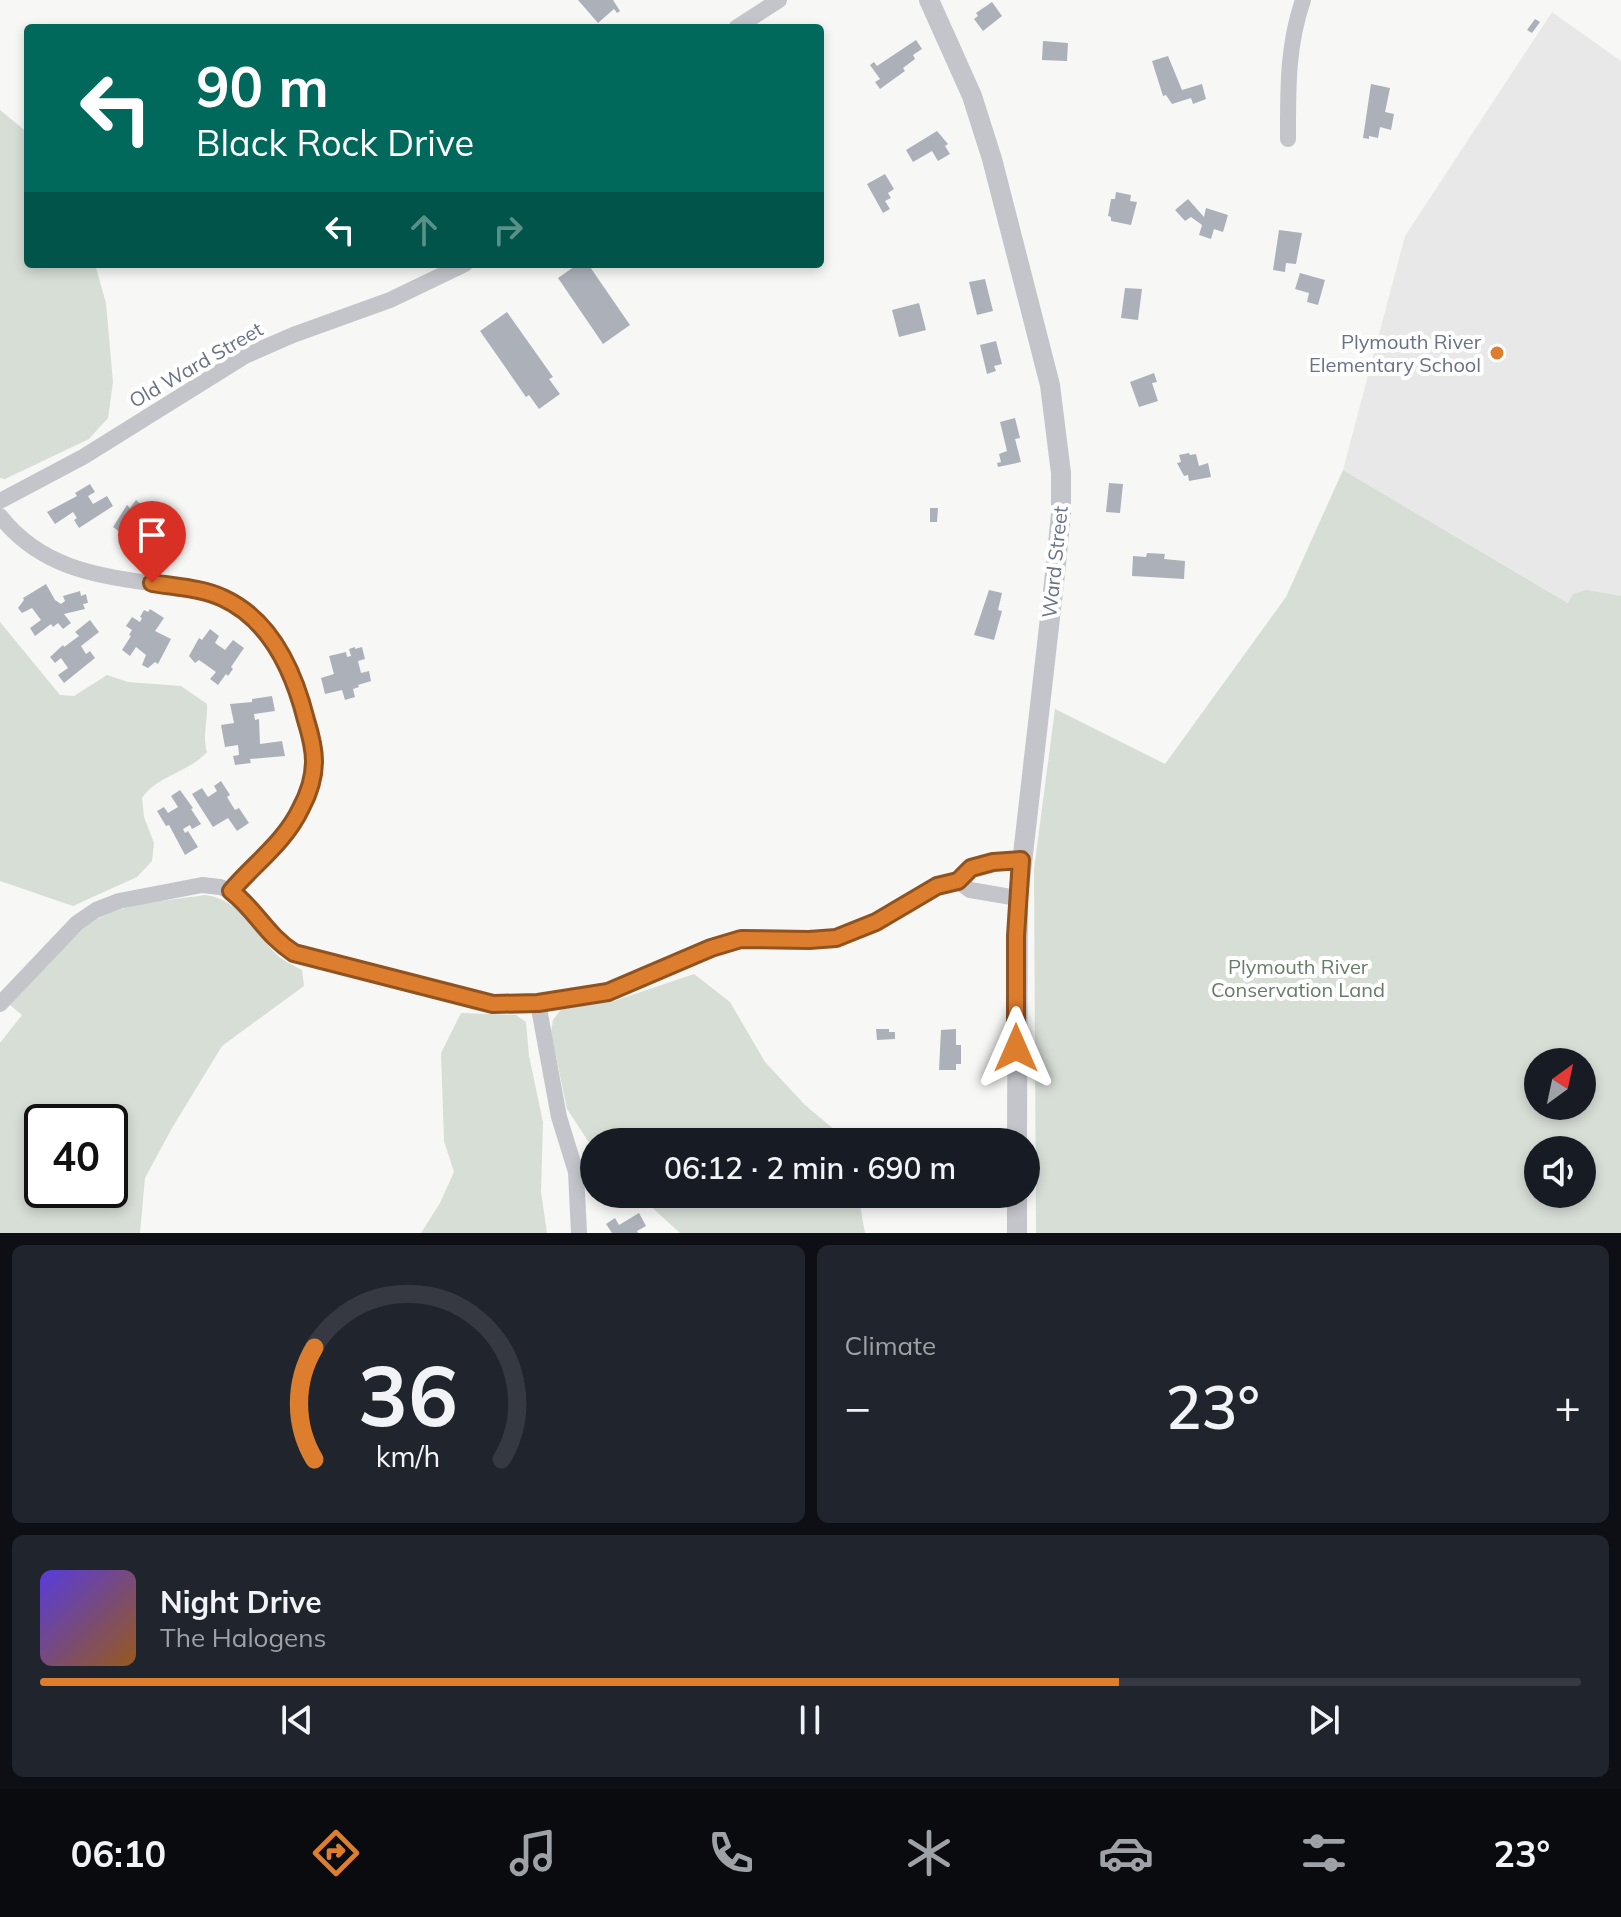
<!DOCTYPE html>
<html lang="en">
<head>
<meta charset="utf-8">
<style>
	body { margin:0; font-family:Mulish,sans-serif; background:#20242c; color:#f1f3f6; height:100vh; display:flex; flex-direction:column; font-size:30px; white-space:nowrap }
	* { box-sizing:border-box; margin:0 }
	p { font-size:26px; color:#9ea1a6 }
	.icon { flex:none; width:44px; height:44px; fill:none; stroke:currentColor; stroke-width:2; stroke-linecap:round; stroke-linejoin:round }
	.map { position:relative; height:1233px; overflow:hidden }
	.panel { display:flex; flex-direction:column; gap:12px; padding:12px; background:#0d0f14; flex:1 }
	.panel>* { flex:none }
	.banner { position:absolute; left:24px; top:24px; width:800px; height:244px; border-radius:8px; box-shadow:0 4px 12px #0003; background:#00695c; color:#fff; overflow:hidden }
	.needle { width:52px; rotate:33deg }
	.controls { position:absolute; left:1524px; top:1048px; display:grid; gap:16px }
	.controls a { display:grid; place-items:center; width:72px; height:72px; border-radius:50%; background:#171b24; box-shadow:0 4px 12px #0003; font-size:40px }
	.speed { position:absolute; left:24px; top:1104px; display:flex; gap:16px; font-size:40px; font-weight:700; text-align:center }
	.speed>* { display:grid; place-content:center; width:104px; height:104px; border-radius:50%; background:#171b24; box-shadow:0 4px 12px #0003; line-height:1 }
	.speed .limit { border:4px solid #111; border-radius:12px; background:#fff; color:#111 }
	.pin { position:absolute; display:grid; place-items:center; width:68px; height:68px; color:#fff; margin:-82px -34px; border-radius:50% 50% 50% 0; rotate:-45deg; box-shadow:0 0 8px #0007 }
	.pin .icon { rotate:45deg }
	.me { position:absolute; width:88px; margin:-44px; rotate:0deg; stroke-linejoin:round; filter:drop-shadow(0 0 6px #0008) }
	.turn { display:flex; align-items:center; gap:28px; height:168px; padding:0 40px; font-size:36px }
	.turn .icon { width:104px; height:104px; stroke-width:2.5 }
	.turn b { display:block; font-size:56px; line-height:68px }
	.lanes { display:flex; align-items:center; height:76px; padding:0 40px; background:#0003; justify-content:center; gap:40px; direction:ltr }
	.lanes .off { opacity:.35 }
	.big { font-size:60px; font-weight:600; line-height:1.1 }
	.panel .widget { flex:1; display:flex; flex-direction:column; justify-content:center; gap:12px; min-width:0; padding:0 28px; border-radius:12px; background:#20242c }
	.panel .dial { align-items:center; gap:0 }
	.dial svg { height:208px; overflow:visible; fill:none; stroke:#363941; stroke-width:7; stroke-linecap:round; text-anchor:middle }
	.dial text { fill:#f1f3f6; stroke:none }
	.song { display:flex; align-items:center; gap:24px }
	.cover { width:96px; height:96px; border-radius:12px; background:linear-gradient(135deg,hsl(250 70% 55%),hsl(30 70% 35%)) }
	.played { height:8px; border-radius:4px; background:linear-gradient(90deg,#dd7e2f 70%,#363941 70%) }
	.keys { display:flex; justify-content:space-around; direction:ltr }
	.heat { display:flex; justify-content:space-between; align-items:center; font-size:44px; direction:ltr }
	.panel .tiles { flex:1; display:grid; gap:12px; grid-template-columns:1fr 1fr }
	.widget:last-child { grid-column:span 2 }
	.trip { position:absolute; left:580px; top:1128px; width:460px; height:80px; border-radius:40px; background:#171b24; box-shadow:0 4px 12px #0003; font-weight:600; line-height:80px; text-align:center }
	.dock { display:flex; height:128px; justify-content:space-around; align-items:center; background:#090b0e; color:#9ea1a6 }
	.dock .icon { width:56px; height:56px }
	.dock .active { color:#dd7e2f }
	.dock b { font-size:36px; color:#f1f3f6 }
	.map>svg:first-child { display:block }
	.built { fill:#e8e8e8 }
	.green { fill:#d7ded6; fill-rule:evenodd }
	.building { fill:#acb1b9 }
	.lines { fill:none; stroke-linecap:round; stroke-linejoin:round }
	.minor { stroke:#c3c5ca; stroke-width:16 }
	.tertiary { stroke:#c3c5ca; stroke-width:20 }
	.route-casing { stroke:#90521f; stroke-width:20 }
	.route { stroke:#dd7e2f; stroke-width:14 }
	.poi-dot { fill:#dd7e2f; stroke:#fff; stroke-width:3 }
	.labels { text-anchor:middle; stroke-width:8; stroke-linejoin:round; paint-order:stroke }
	.poi-label { font-size:20px; fill:#687185; stroke:#fff; text-anchor:end }
	.street-label { font-size:20px; fill:#687185; stroke:#fff }
	.park-label { font-size:20px; fill:#667c67; stroke:#fff }
</style>
</head>
<body>
<div class="map">
<svg width="1621" height="1233" viewBox="0 0 1621 1233">
	<rect width="100%" height="100%" fill="#f7f7f5"/>
	<path class="built" d="M1552,12l69,49v573l-278,-164 62,-234z"/>
	<path class="green" d="M0,110l28,23v131h67l11,39 7,79 -5,36 -19,21 -84,40 -5,-1z
		M1343,470l225,133 5,-9 13,-4 35,6v637h-585l-2,-364 21,-160 110,55 121,-167zM1538,1062h44v44h-44zM1538,1150h44v44h-44z
		M0,622l60,73 14,1 33,-21 21,7 53,4 26,18c1,17 -5,32 0,48 -19,21 -49,23 -65,46l2,19 10,26 -2,18 -15,16 -64,29 -73,-25z
		M205,895c36,5 47,35 71,59 7,7 17,11 26,16l2,16 -82,60 -50,82 -27,50 -5,55h-140v-190l22,-28 -12,-10c27,-31 54,-70 93,-89 30,-14 70,-16 102,-21zM42,1122h68v68h-68z
		M694,974l36,28 35,60 40,43 44,37h-255v8l-27,-41 -16,-77 2,-12 9,-12 52,-7z
		M461,1013l55,2 10,7 3,34 14,66 -2,70 6,41h-126l19,-30 14,-31 -10,-31 -3,-88z
		M637,1194h221l7,39h-185z"/>
	<path class="building" d="M578,0h35l7,11 -3,2 -3,-4 -16,14z
		M992,2l10,14 -19,15 -9,-12 4,-3 -2,-3z
		M1535,19l5,3 -8,11 -5,-3z
		M916,40l6,9 -9,6 2,4 -12,9 2,3 -25,18 -5,-7 5,-3 -10,-14 4,-3 3,4z
		M1043,41l25,2 -1,18 -25,-1z
		M1168,56l14,34 20,-6 4,15 -13,5 -2,-6 -19,6 -6,-9 -3,1 -11,-35z
		M1371,84l19,4 -5,24 9,2 -3,16 -11,-3 -2,11 -9,-2v3l-6,-1z
		M937,131l11,13 -3,2 5,8 -12,7 -6,-10 -19,11 -7,-12z
		M885,174l9,15 -6,4 3,5 -6,3 5,8 -7,4 -16,-29z
		M1116,192l15,3 -1,6 7,1 -6,23 -20,-4v-4l-3,-1 3,-17h4z
		M1188,199l16,18 2,-9 22,7 -5,17 -9,-3 -3,10 -12,-4 3,-10 -11,-8 -6,4 -10,-11z
		M1279,230l23,3 -6,31 -10,-1 -1,9 -12,-2z
		M578,264h10l42,61 -27,19 -45,-66z
		M1300,273l25,7 -7,25 -11,-3 2,-9 -14,-4z
		M985,279l8,32 -16,4 -8,-33z
		M1125,288l17,1 -4,31 -17,-2z
		M919,303l7,27 -27,7 -7,-27z
		M507,312l46,65 -4,2 11,15 -21,15 -10,-14 -3,2 -46,-66z
		M996,341l6,23 -8,2 2,5 -9,3 -7,-29z
		M1154,373l3,9 -5,1 6,18 -19,6 -9,-25z
		M1015,418l5,20 -5,1 6,23 -23,5 -1,-4 4,-1 -2,-8 8,-3 -7,-29z
		M1189,453l1,2 6,-1 3,12 9,-3 3,14 -22,4 -1,-6 -4,1 -7,-13 4,-1 -2,-7z
		M1109,483l14,1 -3,29 -14,-1z
		M90,484l5,8 -7,4 5,8 14,-8 6,10 -34,22 -5,-8 3,-2 -4,-6 -18,12 -8,-12 30,-16 -2,-3z
		M136,500l8,7 -3,4 16,13 5,-7 7,6 -10,10 2,2 -4,6 -4,-3 -15,19 -13,-10 9,-11 -10,-7 -3,4 -8,-6 14,-22 3,3z
		M930,508h8l-1,14h-7z
		M1147,553l18,1 -1,5 21,2 -1,18 -52,-3 1,-20 13,1z
		M46,584l9,16 6,4 4,-3 -2,-5 17,-5 1,5 5,-2 2,9 -5,1 2,5 -21,5 7,9 -8,6 -5,-6 -5,4 -2,-3 -16,12 -5,-8 11,-8 -9,-12 -10,5 -4,-5 6,-8 -1,-2z
		M989,590l13,3 -4,17 4,1 -8,29 -20,-5z
		M150,609l14,9 -9,13 16,8 -13,25 -3,-2 -7,6 -6,-3 4,-10 -10,-8 -6,9 -8,-6 9,-14 -2,-1 3,-5 -6,-4 6,-9 8,5 2,-4 -2,-1 4,-7 4,2z
		M90,620l9,12 -18,14 5,8 4,-3 5,7 -31,25 -6,-8 10,-7 -7,-10 -6,5 -5,-6 13,-12 1,2 15,-11 -4,-4z
		M210,629l9,7 -4,7 10,7 8,-10 11,8 -13,19 2,2 -5,7 -2,-2 -8,11 -8,-6 6,-7 -17,-12 -4,3 -6,-7 10,-18 3,2z
		M355,647v2l7,-2 3,12 -7,2 3,12 8,-2 2,10 -13,4 1,2 -6,2 2,8 -10,3 -3,-10 -17,4 -4,-16 13,-4 -5,-18 17,-4 1,5 4,-1 -2,-7z
		M272,696l3,15 -21,3 1,6 4,-1 1,25 22,-3 3,15 -35,3 1,4 -16,2 -2,-9 6,-1 -1,-10 -13,2 -4,-22 13,-2 -4,-19 22,-2v-3z
		M221,781l9,14 -3,2 8,13 4,-2 10,15 -12,8 -9,-13 -15,9 -21,-33 10,-6 6,9 9,-6 -3,-5z
		M180,790l13,18 -2,1 10,15 -9,5 -2,-4 -7,4 2,4 3,-2 10,16 -13,8 -16,-30 -3,1 -9,-15 7,-4 4,6 10,-6 -7,-11z
		M876,1029h13v3h6v7l-18,1z
		M956,1029v16h5v19h-5v6h-17l2,-40z
		M639,1213l7,13 -9,5 1,2h-26l-6,-9 9,-6 4,7z"/>
	<g class="lines">
		<path class="minor" d="M736,28l43,-28
			M1288,139c0,-48 -1,-93 15,-139
			M0,501l83,-44 162,-101 48,-21 97,-35 75,-36
			M0,516c44,56 104,60 169,70 12,2 25,2 36,5 50,15 84,62 96,110 6,20 13,40 13,60 -1,29 -16,62 -36,83 -15,16 -32,30 -47,47
			M958,881l12,9 48,8
			M538,1003l21,114 17,55 3,61
			M0,1004l77,-81 19,-13 23,-9 83,-16 18,2 11,4 12,9 34,42 17,11 199,51 45,-1 70,-11 103,-44 30,-9 68,1 27,-2 40,-16 61,-36 21,-5 13,-13 22,-6 28,-2"/>
		<path class="tertiary" d="M929,0l43,96 20,63 58,226 11,88v41l-6,60 -37,324 -1,244
			M1017,1194v39"/>
	</g>
	<g class="lines">
		<g class="route-casing">
			<path id="route" d="M152,583c24,4 50,5 71,15 48,22 71,74 83,122 4,13 8,27 8,41 0,16 -6,34 -13,47 -16,34 -46,55 -70,83 25,19 35,44 63,62l199,51 45,-1 70,-11 103,-44 30,-9 68,1 27,-2 40,-16 61,-36 21,-5 13,-13 22,-6 28,-2 -5,76v112"/>
		</g>
		<use href="#route" class="route"/>
	</g>
	<circle class="poi-dot" cx="1497" cy="353" r="8"/>
	<g class="labels">
		<g class="poi-label">
			<text x="1481" y="349">Plymouth River<tspan x="1481" dy="23">Elementary School</tspan></text>
		</g>
		<g class="street-label">
			<text transform="translate(196 365) rotate(-30)" y="7">Old Ward Street</text>
			<text transform="translate(1055 562) rotate(-84)" y="7">Ward Street</text>
		</g>
		<g class="park-label">
			<text x="1298" y="974">Plymouth River<tspan x="1298" dy="23">Conservation Land</tspan></text>
		</g>
	</g>
</svg>
<div class="controls">
<a><svg class="needle" viewBox="-14 -14 28 28"><path d="M0-13l5 13h-10z" fill="#e53935"/><path d="M0 13l5-13h-10z" fill="#9ea1a6"/></svg></a>
<a><svg class="icon" aria-label="sound" viewBox="0 0 24 24"><path d="M4 9h4l5-4v14l-5-4H4zM17 9q2 3 0 6"/></svg></a>
</div>
<div class="speed"><div class="limit">40</div></div>
<div class="pin" style="left:152px;top:583px;background:#d93025"><svg class="icon" aria-label="arrive" viewBox="0 0 24 24"><path d="M6 21V4h12l-3 4 3 4H6"/></svg></div>
<svg class="me" style="left:1016px;top:1048px" viewBox="-20 -20 40 40"><path d="M0-17L14 15 0 8-14 15z" fill="#dd7e2f" stroke="#fff" stroke-width="4"/></svg>
<div class="trip">06:12 · 2 min · 690 m</div>
<div class="banner">
<div class="turn"><svg class="icon" aria-label="left" viewBox="0 0 24 24"><path d="M17 20v-9H6M10 6l-5 5 5 5"/></svg><div><b>90 m</b>Black Rock Drive</div></div>
<div class="lanes"><svg class="icon" aria-label="left" viewBox="0 0 24 24"><path d="M17 20v-9H6M10 6l-5 5 5 5"/></svg><svg class="icon off" aria-label="ahead" viewBox="0 0 24 24"><path d="M12 20V5M6 11l6-6 6 6"/></svg><svg class="icon off" aria-label="right" viewBox="0 0 24 24"><path d="M7 20v-9h11M14 6l5 5-5 5"/></svg></div>
</div>
</div>
<section class="panel">
<div class="tiles">
<div class="widget dial"><svg viewBox="0 0 100 80">
<path d="M14 69A42 42 0 1 1 86 69"/>
<path d="M14 69A42 42 0 0 1 14 26" stroke="#dd7e2f"/>
<text x="50" y="56" font-size="32" font-weight="700">36</text>
<text x="50" y="72" font-size="11">km/h</text>
</svg></div>
<div class="widget"><p>Climate</p>
<div class="heat"><a>−</a><b class="big">23°</b><a>+</a></div>
</div>
<div class="widget">
<div class="song"><i class="cover"></i><div><b>Night Drive</b><p>The Halogens</p></div></div>
<div class="played"></div>
<div class="keys"><svg class="icon" aria-label="previous" viewBox="0 0 24 24"><path d="M18 5L8 12l10 7zM5 5v14"/></svg><svg class="icon" aria-label="pause" viewBox="0 0 24 24"><path d="M8 5v14M16 5v14"/></svg><svg class="icon" aria-label="next" viewBox="0 0 24 24"><path d="M6 5l10 7-10 7zM19 5v14"/></svg></div>
</div>
</div>
</section>
<nav class="dock">
<b>06:10</b>
<svg class="icon active" aria-label="directions" viewBox="0 0 24 24"><path d="M12 3l9 9-9 9-9-9zM9 14v-3h6M13 9l2 2-2 2"/></svg>
<svg class="icon" aria-label="music" viewBox="0 0 24 24"><path d="M9 18V5l10-2v13"/><circle cx="6" cy="18" r="3"/><circle cx="16" cy="16" r="3"/></svg>
<svg class="icon" aria-label="phone" viewBox="0 0 24 24"><path d="M5 4h4l2 5-3 2q2 4 5 5l2-3 5 2v4C11 20 4 13 5 4z"/></svg>
<svg class="icon" aria-label="climate" viewBox="0 0 24 24"><path d="M12 3v18M4 7l16 10M4 17L20 7"/></svg>
<svg class="icon" aria-label="car" viewBox="0 0 24 24"><path d="M5 17H2v-5l4-1 3-4h7l3 4 3 1v5h-3M9 17h6M6 11h13"/><circle cx="7" cy="17" r="2"/><circle cx="17" cy="17" r="2"/></svg>
<svg class="icon" aria-label="filters" viewBox="0 0 24 24"><path d="M4 7h16M4 17h16"/><circle cx="9" cy="7" r="2"/><circle cx="15" cy="17" r="2"/></svg>
<b>23°</b>
</nav>
</body>
</html>
